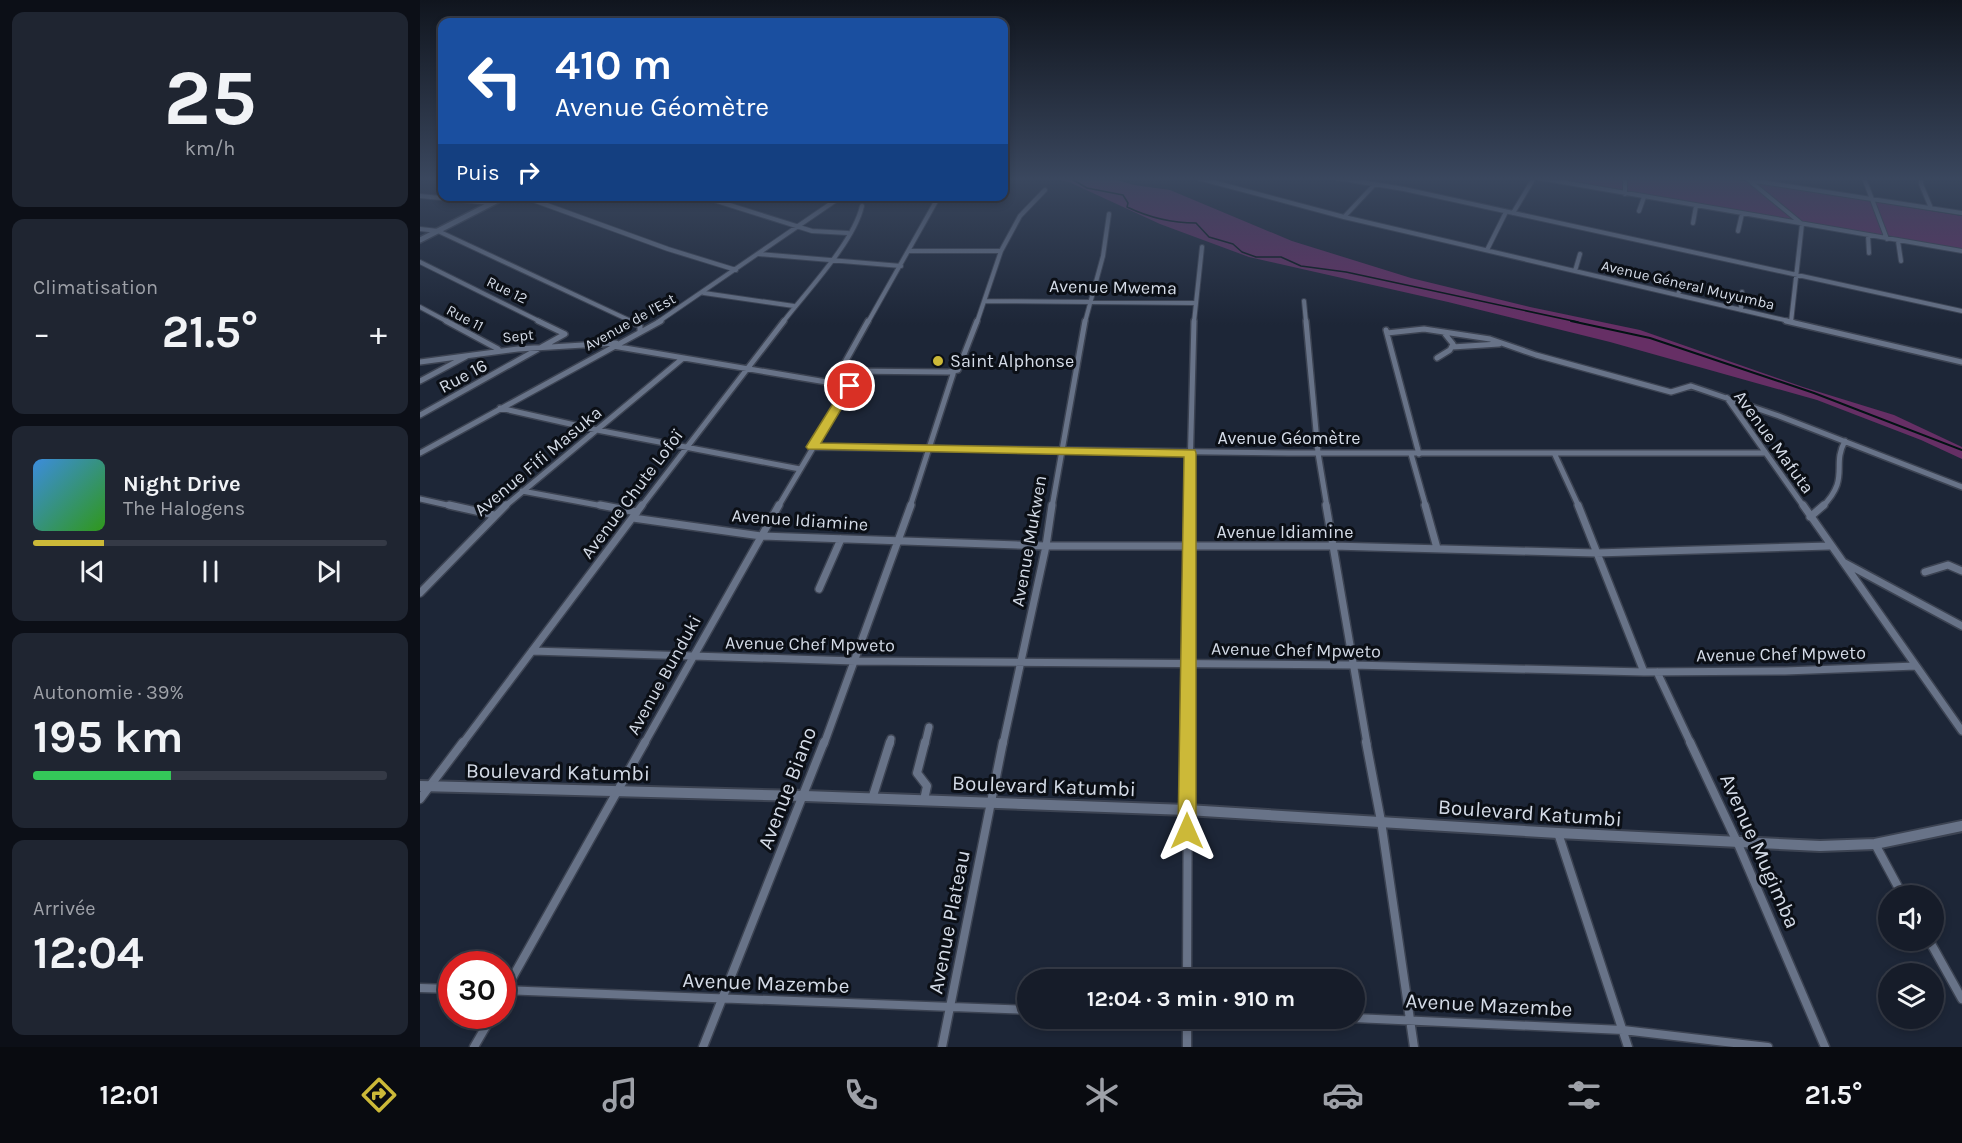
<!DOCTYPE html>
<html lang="fr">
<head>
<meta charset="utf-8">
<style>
	body { margin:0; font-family:Karla,sans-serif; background:#1f2531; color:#f1f3f6; height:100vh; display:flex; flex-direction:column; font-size:22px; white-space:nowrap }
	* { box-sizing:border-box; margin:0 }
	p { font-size:20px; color:#9ea1a8 }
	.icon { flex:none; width:33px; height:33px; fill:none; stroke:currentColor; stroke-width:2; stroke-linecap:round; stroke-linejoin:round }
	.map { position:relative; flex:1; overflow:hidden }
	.side { display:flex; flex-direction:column; gap:12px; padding:12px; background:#0c0f17; width:420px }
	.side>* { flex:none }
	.banner { position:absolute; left:18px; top:18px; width:570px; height:183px; border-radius:12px; box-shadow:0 3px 9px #0003,0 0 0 2px #353a46; background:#1a4fa0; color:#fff; overflow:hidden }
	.controls { position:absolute; left:1458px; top:885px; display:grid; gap:12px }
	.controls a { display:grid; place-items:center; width:66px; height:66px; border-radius:50%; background:#161c29; box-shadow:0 3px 9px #0003,0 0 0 2px #353a46; font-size:30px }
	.speed { position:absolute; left:18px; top:951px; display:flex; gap:12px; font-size:30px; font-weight:700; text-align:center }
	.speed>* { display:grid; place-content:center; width:78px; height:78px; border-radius:50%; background:#161c29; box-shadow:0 3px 9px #0003,0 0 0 2px #353a46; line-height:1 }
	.speed .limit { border:9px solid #d22; background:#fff; color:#111 }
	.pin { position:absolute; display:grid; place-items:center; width:51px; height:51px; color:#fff; margin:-26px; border:3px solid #fff; border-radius:50%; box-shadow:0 2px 6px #0007 }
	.me { position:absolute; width:66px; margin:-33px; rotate:0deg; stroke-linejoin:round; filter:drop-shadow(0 0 4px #0008) }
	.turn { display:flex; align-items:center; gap:21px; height:126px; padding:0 18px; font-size:27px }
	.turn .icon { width:78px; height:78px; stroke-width:2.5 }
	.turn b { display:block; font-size:42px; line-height:51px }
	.then { display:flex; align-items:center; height:57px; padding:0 18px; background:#0003; gap:12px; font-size:22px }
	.big { font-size:45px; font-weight:700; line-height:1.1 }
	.side .widget { flex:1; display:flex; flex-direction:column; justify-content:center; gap:9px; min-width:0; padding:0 21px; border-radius:12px; background:#1f2531 }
	.side .dial { align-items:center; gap:0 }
	.dial b { font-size:78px; line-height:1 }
	.song { display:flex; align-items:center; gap:18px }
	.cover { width:72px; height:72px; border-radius:9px; background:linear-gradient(135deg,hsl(210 70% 55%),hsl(110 70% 35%)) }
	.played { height:6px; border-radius:3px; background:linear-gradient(90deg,#ccb938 20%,#353a46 20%) }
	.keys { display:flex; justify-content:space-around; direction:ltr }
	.heat { display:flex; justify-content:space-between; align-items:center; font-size:33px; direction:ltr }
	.charge { height:9px; border-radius:4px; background:linear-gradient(90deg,#34c759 39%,#353a46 0) }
	.trip { position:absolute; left:597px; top:969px; width:348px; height:60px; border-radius:30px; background:#161c29; box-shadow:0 3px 9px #0003,0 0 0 2px #353a46; font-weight:700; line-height:60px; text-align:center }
	.tabs { display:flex; height:96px; justify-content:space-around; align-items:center; background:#090b10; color:#9ea1a8 }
	.tabs .icon { width:42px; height:42px }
	.tabs .current { color:#ccb938 }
	.tabs b { font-size:27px; color:#f1f3f6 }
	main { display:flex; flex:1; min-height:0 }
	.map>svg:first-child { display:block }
	.green { fill:#662f65 }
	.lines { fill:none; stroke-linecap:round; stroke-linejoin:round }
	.stream-far1 { stroke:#021314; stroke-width:1.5 }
	.stream { stroke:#021314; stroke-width:2 }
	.minor-far3-casing { stroke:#3c4352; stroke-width:6 }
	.minor-far2-casing { stroke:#3c4352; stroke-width:8 }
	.minor-far1-casing { stroke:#3c4352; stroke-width:10 }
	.minor-casing { stroke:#3c4352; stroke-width:11 }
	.tertiary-far1-casing { stroke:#3c4352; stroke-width:8 }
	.tertiary-casing { stroke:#3c4352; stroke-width:14 }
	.minor-far3 { stroke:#687388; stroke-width:4 }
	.minor-far2 { stroke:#687388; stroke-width:5 }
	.minor-far1 { stroke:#687388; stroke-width:7 }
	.minor { stroke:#687388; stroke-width:8 }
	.tertiary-far1 { stroke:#687388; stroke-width:5 }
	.tertiary { stroke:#687388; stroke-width:10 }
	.route { fill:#ccb938; stroke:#857824; stroke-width:1.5 }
	.poi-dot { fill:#ccb938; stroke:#0b0f16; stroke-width:2 }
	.labels { text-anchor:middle; stroke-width:6; stroke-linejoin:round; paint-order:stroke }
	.far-street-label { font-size:15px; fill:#d4dbe7; stroke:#0b0f16 }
	.street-label { font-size:18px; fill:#d4dbe7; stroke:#0b0f16 }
	.poi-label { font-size:18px; fill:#d4dbe7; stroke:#0b0f16; text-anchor:start }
	.near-street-label { font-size:21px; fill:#d4dbe7; stroke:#0b0f16 }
</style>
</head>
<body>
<main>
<section class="side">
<div class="widget dial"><b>25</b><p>km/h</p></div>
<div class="widget"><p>Climatisation</p>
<div class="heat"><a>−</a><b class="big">21.5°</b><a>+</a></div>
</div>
<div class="widget">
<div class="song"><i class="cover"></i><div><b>Night Drive</b><p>The Halogens</p></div></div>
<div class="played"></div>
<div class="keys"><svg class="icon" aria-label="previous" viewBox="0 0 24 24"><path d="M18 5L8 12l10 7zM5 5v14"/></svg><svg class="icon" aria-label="pause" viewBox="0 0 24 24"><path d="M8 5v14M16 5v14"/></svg><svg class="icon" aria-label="next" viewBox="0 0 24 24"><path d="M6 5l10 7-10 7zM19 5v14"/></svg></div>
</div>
<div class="widget"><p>Autonomie · 39%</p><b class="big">195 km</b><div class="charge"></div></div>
<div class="widget"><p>Arrivée</p><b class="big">12:04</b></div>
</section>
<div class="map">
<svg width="1542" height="1047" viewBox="0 0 1542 1047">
	<rect width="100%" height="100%" fill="#1d2637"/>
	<path class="green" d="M629,178h61l24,7 36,5 122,51 119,37 119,29 110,23 163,57 91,28 68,32v12l-41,-19 -104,-40 -207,-58 -162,-40 -199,-45 -89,-33 -91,-42z
		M1120,178h186l236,38v35z"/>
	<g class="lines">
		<path class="stream-far1" d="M650,178l17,10 36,7 5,8 -1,4c23,11 44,16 69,16l13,14 24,7 9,8 14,5h25l20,9 45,6 232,50"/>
		<path class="stream" d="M1151,321l79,17 164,55 148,57"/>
		<g class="minor-far3-casing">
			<path id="minor-far3" d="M778,178l146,39 449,105
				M917,178l67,11 558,122
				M1119,178l423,73
				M1205,178v16
				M1444,178l23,61
				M1501,178v6l10,24
				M1329,180l213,33
				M1331,182l51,42 -11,98
				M0,196l72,7
				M102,196l146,53 68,21
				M281,196l111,35 36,2
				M305,203l15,-7
				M1219,211l5,-14
				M1093,213l21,-35
				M924,217l31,-33
				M1273,223l3,-17
				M0,229l18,2 195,91
				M1318,231l4,-17
				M1448,235l1,18
				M1478,241l3,20
				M1067,250l19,-38
				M490,251h91
				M339,254l142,12
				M0,262l121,60
				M1155,271l5,-17
				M284,293l90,13
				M1258,295l4,-13
				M565,301l209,2
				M884,301l2,21
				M0,307l28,15
				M1321,310l1,-18
				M238,322l184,-126
				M363,322c23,-30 71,-80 79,-116
				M448,322l71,-126
				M557,322l24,-71 19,-35 25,-26
				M665,322l18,-66 6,-42
				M774,322l8,-75"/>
		</g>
		<g class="minor-far2-casing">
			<path id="minor-far2" d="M26,321l52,28
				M210,321l10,5v5
				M448,321l-24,43 1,7 103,1 10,-2 19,-49
				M886,321l12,132 9,54
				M1366,321l176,41
				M966,330l33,124
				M967,333l37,-4 66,10 46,16 135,37 20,-6 88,30 183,71
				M193,346l237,40
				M1032,347l47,-3
				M1017,358l13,-8 3,-6 -8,-10
				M0,362l98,-13 98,-6
				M0,381l47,-25
				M1307,398l77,109
				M80,408l97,22 203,39
				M0,415l145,-81 -27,-13
				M393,447l476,6h476
				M0,453l241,-132
				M991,454l15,53
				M1135,455l24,52
				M102,491l86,16
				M0,499l36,8
				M84,507l178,-148
				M221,507l143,-186
				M358,507l80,-135
				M490,507l44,-136
				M632,507l33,-186
				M769,507l5,-186
				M1402,507c29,-29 9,-41 23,-66"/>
		</g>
		<g class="minor-far1-casing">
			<path id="minor-far1" d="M29,505l45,10
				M180,505l37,7
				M906,505l41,239
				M1005,505l12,43
				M1158,505l66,167
				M1383,505l159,226
				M1390,517l14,-12
				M213,518l128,18 285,10h287l263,7 233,-7
				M1423,562l119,64
				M1505,572l23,-7 14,6
				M399,589l22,-50
				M0,593l86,-88
				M112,651l323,10 497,4 292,7 141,-1 131,-5
				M1237,672l34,72
				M42,744l180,-239
				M224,744l135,-239
				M404,744l87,-239
				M470,744l1,-5
				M505,744l4,-17
				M583,744l43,-198 6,-41
				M768,744l1,-239"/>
		</g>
		<g class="minor-casing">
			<path id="minor" d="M946,742l15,79 33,226
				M1270,742l48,102 87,203
				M0,799l43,-57
				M452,799l18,-57
				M504,800l3,-14 -10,-13 8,-31
				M1138,833l70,214
				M1455,844l28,52
				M1509,940l33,59
				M767,980l1,-238
				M0,988l32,1
				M83,990l525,20
				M82,996l143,-254
				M767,1018v29
				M934,1018l269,12 145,17
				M54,1047l18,-31
				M283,1047l121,-305
				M522,1047l61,-305"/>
		</g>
		<g class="tertiary-far1-casing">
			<path id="tertiary-far1" d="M0,240l86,-44"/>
		</g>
		<g class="tertiary-casing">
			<path id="tertiary" d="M0,786l385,10 382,14 371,23 262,13 55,-2 87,-18"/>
		</g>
		<use href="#minor-far3" class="minor-far3"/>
		<use href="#minor-far2" class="minor-far2"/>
		<use href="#minor-far1" class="minor-far1"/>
		<use href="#minor" class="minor"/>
		<use href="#tertiary-far1" class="tertiary-far1"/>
		<use href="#tertiary" class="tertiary"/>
	</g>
	<linearGradient id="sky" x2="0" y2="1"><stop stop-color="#10151e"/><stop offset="0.55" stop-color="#3a475e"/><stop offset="1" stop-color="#3a475e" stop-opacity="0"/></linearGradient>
	<rect width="1542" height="325" fill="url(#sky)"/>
	<path class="route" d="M430,382l5,4 -34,57 374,7 1,3v378l-2,6 -7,3 -6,-3 -3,-6 6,-374 -376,-8 -2,-2 38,-61z"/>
	<circle class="poi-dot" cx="518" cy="361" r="6"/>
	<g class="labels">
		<g class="far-street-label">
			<text transform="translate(1268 285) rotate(13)" y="5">Avenue Géneral Muyumba</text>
			<text transform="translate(87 290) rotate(26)" y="5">Rue 12</text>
			<text transform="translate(45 318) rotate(28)" y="5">Rue 11</text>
			<text transform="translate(210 322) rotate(-29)" y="5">Avenue de l'Est</text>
			<text transform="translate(98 336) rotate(-6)" y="5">Sept</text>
		</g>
		<g class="street-label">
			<text transform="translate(693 287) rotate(1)" y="6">Avenue Mwema</text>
			<text transform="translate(43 376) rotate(-28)" y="6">Rue 16</text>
			<text x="869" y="444">Avenue Géomètre</text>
			<text transform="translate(1354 442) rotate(54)" y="6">Avenue Mafuta</text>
			<text transform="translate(118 461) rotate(-40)" y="6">Avenue Fifi Masuka</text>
			<text transform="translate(212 494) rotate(-53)" y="6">Avenue Chute Lofoï</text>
			<text transform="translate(380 520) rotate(4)" y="6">Avenue Idiamine</text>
			<text x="865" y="538">Avenue Idiamine</text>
			<text transform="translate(609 541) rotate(-80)" y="6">Avenue Mukwen</text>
			<text transform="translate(390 644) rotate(1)" y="6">Avenue Chef Mpweto</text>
			<text transform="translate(876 650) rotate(1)" y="6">Avenue Chef Mpweto</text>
			<text transform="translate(1361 654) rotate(-1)" y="6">Avenue Chef Mpweto</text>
			<text transform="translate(244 675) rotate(-61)" y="6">Avenue Bunduki</text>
		</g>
		<g class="poi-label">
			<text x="530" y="367">Saint Alphonse</text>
		</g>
		<g class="near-street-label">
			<text transform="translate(138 772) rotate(1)" y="7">Boulevard Katumbi</text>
			<text transform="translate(624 786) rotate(2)" y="7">Boulevard Katumbi</text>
			<text transform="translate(367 788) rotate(-69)" y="7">Avenue Biano</text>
			<text transform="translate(1110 813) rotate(4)" y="7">Boulevard Katumbi</text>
			<text transform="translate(1340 851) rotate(66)" y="7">Avenue Mugimba</text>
			<text transform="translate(529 922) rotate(-79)" y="7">Avenue Plateau</text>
			<text transform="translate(346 983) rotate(2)" y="7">Avenue Mazembe</text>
			<text transform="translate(1069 1005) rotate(3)" y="7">Avenue Mazembe</text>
		</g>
	</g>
</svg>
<div class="controls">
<a><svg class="icon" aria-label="sound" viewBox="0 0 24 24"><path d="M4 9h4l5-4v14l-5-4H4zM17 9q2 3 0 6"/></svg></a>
<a><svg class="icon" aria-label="layers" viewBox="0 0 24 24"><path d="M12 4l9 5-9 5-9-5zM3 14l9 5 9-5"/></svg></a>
</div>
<div class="speed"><div class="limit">30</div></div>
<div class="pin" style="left:430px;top:386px;background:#d93025"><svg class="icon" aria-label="arrive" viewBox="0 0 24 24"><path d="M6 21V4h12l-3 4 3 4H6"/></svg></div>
<svg class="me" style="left:767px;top:831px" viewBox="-20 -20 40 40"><path d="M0-17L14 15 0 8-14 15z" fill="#ccb938" stroke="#fff" stroke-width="4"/></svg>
<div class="trip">12:04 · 3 min · 910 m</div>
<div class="banner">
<div class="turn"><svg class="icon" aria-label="left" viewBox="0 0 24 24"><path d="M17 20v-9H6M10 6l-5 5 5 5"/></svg><div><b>410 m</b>Avenue Géomètre</div></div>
<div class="then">Puis<svg class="icon" aria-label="right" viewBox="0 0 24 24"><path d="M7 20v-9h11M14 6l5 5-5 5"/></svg></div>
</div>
</div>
</main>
<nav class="tabs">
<b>12:01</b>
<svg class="icon current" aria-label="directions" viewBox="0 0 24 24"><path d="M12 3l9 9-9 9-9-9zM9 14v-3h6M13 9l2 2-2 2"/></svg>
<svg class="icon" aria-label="music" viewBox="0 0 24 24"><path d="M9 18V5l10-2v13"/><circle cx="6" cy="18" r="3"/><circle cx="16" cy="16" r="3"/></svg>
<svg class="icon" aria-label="phone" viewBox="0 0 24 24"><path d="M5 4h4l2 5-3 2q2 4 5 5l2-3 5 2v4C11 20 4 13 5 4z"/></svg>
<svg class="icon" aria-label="climate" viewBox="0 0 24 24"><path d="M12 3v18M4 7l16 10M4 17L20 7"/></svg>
<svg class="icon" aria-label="car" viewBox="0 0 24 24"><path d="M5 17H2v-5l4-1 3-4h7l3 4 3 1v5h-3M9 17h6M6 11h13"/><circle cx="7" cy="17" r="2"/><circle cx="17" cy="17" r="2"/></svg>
<svg class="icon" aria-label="filters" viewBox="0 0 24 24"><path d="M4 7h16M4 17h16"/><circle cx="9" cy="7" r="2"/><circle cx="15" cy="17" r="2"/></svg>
<b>21.5°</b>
</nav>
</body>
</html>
